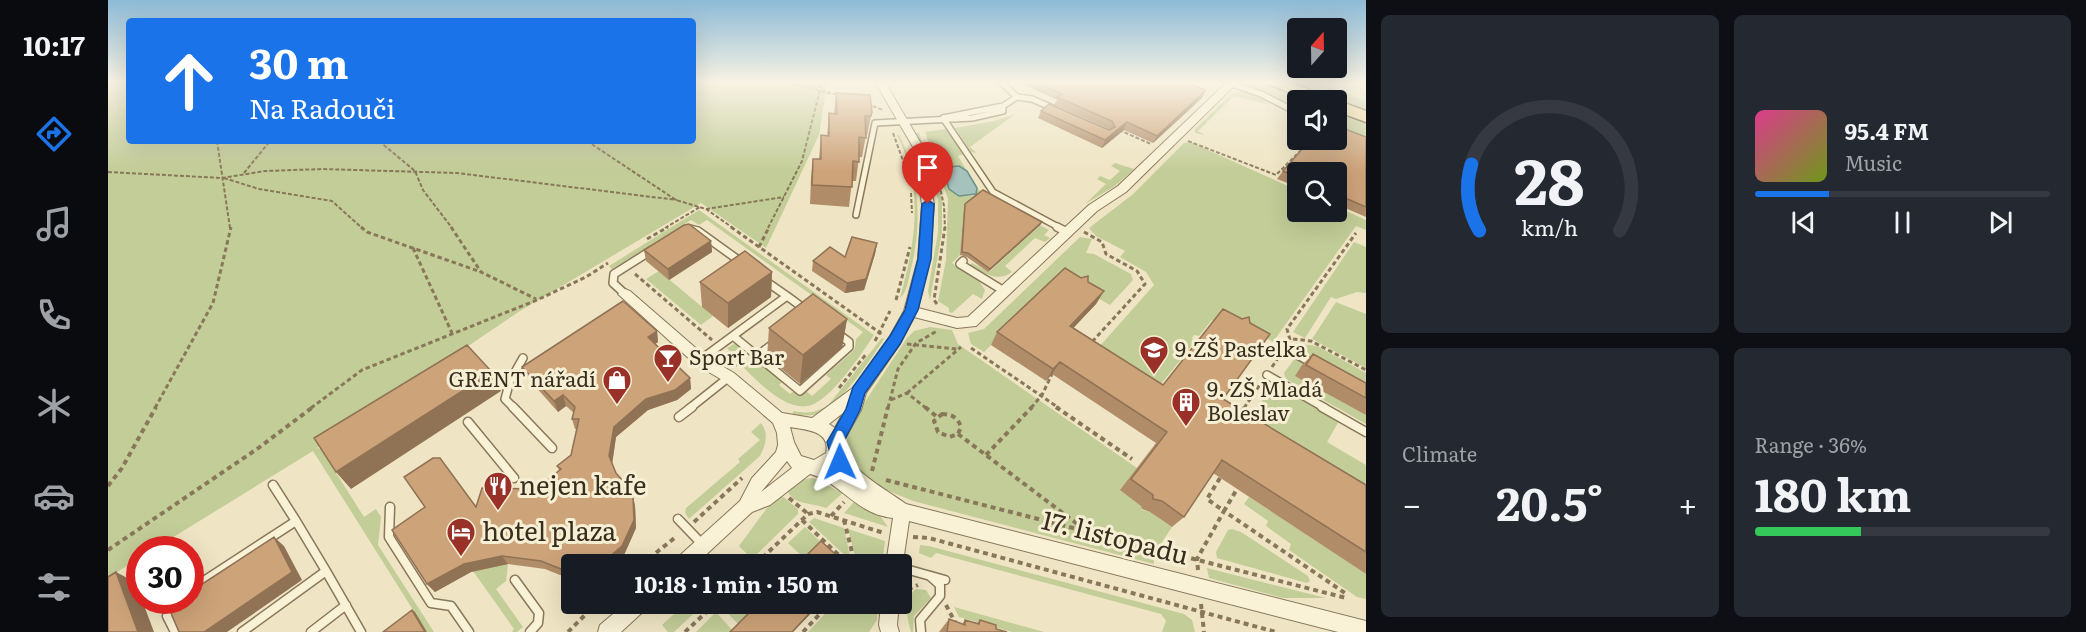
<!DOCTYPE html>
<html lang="en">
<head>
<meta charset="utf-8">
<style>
	body { margin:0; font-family:Literata,serif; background:#242831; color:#f1f3f6; height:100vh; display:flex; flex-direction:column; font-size:22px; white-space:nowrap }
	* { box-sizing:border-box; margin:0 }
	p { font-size:20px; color:#9ea1a6 }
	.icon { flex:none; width:33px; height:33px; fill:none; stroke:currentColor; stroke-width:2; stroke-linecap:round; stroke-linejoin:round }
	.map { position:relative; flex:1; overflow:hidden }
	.details { display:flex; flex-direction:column; gap:15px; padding:15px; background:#0d0f14; width:720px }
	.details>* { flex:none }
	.top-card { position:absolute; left:18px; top:18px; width:570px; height:126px; border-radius:6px; box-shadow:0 6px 24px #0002; background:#1a73e8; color:#fff; overflow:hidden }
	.needle { width:39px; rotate:20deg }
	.tools { position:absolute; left:1179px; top:18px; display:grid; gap:12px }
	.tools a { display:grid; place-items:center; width:60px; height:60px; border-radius:6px; background:#171b24; box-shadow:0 6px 24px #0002; font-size:30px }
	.speed { position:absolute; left:18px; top:536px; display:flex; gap:12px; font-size:30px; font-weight:700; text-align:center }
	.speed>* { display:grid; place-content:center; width:78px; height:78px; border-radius:50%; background:#171b24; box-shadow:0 6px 24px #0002; line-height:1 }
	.speed .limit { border:9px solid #d22; background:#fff; color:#111 }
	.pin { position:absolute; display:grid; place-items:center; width:51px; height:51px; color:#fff; margin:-62px -26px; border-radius:50% 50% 50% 0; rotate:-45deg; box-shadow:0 0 6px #0007 }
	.pin .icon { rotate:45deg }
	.me { position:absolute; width:66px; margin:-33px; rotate:359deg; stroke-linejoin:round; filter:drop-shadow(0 0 4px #0008) }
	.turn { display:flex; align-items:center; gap:21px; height:126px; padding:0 24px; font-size:27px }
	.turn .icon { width:78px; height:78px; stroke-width:2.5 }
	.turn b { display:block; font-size:42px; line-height:51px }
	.big { font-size:45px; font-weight:700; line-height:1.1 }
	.details .card { flex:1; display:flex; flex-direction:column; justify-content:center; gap:9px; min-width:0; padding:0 21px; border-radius:9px; background:#242831 }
	.details .dial { align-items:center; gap:0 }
	.dial svg { height:156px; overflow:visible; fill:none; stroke:#363941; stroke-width:7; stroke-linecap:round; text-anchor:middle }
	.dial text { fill:#f1f3f6; stroke:none }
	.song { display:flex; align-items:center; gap:18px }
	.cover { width:72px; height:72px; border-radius:9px; background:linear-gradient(135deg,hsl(330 70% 55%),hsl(80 70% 35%)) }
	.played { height:6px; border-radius:3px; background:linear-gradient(90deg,#1a73e8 25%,#363941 25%) }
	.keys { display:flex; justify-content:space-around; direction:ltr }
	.heat { display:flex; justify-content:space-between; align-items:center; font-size:33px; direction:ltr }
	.charge { height:9px; border-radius:4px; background:linear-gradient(90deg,#34c759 36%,#363941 0) }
	.details .tiles { flex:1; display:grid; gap:15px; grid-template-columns:repeat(2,1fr) }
	.trip { position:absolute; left:453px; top:554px; width:351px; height:60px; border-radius:6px; background:#171b24; box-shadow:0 6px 24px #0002; font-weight:700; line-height:60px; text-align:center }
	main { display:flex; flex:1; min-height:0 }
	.tab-bar { display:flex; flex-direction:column; width:108px; justify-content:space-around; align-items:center; background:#090b0e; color:#9ea1a6 }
	.tab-bar .icon { width:42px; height:42px }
	.tab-bar .current { color:#1a73e8 }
	.tab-bar b { font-size:27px; color:#f1f3f6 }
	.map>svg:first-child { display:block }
	.farmland { fill:#e4e0b1 }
	.green { fill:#c3cd98 }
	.water { fill:#a6c2bc; stroke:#6c908a; stroke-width:1.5 }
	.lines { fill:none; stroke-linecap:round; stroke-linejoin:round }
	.service-far2-casing { stroke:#89775a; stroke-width:8 }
	.service-far1-casing { stroke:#89775a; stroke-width:10 }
	.service-casing { stroke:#89775a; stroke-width:11 }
	.minor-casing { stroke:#89775a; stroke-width:2 }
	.primary-casing { stroke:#57452e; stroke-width:3 }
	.path-far2 { stroke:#89775a; stroke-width:2; stroke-dasharray:4 2; stroke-linecap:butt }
	.path-far1 { stroke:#89775a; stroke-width:3; stroke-dasharray:4.5 3; stroke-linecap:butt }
	.path { stroke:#89775a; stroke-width:4; stroke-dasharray:5 4; stroke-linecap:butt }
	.service-far2 { stroke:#f9f2d7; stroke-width:5 }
	.service-far1 { stroke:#f9f2d7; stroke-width:7 }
	.service { stroke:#f9f2d7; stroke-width:8 }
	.minor { fill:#f9f2d7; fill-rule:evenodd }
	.primary { fill:#f2de9c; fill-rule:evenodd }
	.wall { fill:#b08c68 }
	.shaded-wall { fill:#907255 }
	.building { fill:#cda379; stroke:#907255; stroke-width:1.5 }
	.route { fill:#1a73e8; stroke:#114b97; stroke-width:1.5 }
	.labels { text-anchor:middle; stroke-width:6; stroke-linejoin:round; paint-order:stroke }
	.poi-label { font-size:21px; fill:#392d1e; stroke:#f6efd4; text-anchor:start }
	.near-poi-label { font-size:26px; fill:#392d1e; stroke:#f6efd4; text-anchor:start }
	.near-street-label { font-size:26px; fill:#392d1e; stroke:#f6efd4 }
</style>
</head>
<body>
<main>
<nav class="tab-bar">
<b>10:17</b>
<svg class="icon current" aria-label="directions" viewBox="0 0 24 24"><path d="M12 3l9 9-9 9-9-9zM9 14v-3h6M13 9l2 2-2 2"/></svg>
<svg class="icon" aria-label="music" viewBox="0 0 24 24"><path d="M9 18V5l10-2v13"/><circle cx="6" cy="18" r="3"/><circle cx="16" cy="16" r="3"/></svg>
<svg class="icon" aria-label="phone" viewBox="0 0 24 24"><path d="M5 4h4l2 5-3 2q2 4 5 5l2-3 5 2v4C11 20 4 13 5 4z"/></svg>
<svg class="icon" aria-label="climate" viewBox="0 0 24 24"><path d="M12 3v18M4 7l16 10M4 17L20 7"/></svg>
<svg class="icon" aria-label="car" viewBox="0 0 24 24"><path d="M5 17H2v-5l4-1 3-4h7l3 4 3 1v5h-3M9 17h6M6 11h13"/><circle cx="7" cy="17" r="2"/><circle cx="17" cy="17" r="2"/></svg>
<svg class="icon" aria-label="filters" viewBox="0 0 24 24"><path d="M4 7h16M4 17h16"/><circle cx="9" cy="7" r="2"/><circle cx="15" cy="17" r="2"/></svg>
</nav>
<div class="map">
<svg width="1258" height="632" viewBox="0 0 1258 632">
	<rect width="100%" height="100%" fill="#efe5c4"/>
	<path class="farmland" d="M1208,82h50v19z"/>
	<path class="green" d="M0,82h21v59h564v-59l134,1 -8,52 -53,113 -65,-45 -181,108 -203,137 4,1 43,68 12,-8 5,8 -3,28 56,87h-7l-114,-181 -159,98h-14l-1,9 -31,20z
		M1137,82h17l48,18h-12l-1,9z
		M1180,82h28l50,19v10z
		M1132,92l22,5 8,8 -36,-9 -36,35 7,4 -10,-2v-4l36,-35z
		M1228,111l30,11v17l-29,-12z
		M907,114l-45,33 7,6 -6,-1 -16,-24 39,-7z
		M838,129l18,25 -6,2 9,15 -3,-2 -5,27h14l4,-4v-4l5,5 -18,15 -4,47 -8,8 27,18 6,9 -3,9 -9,-5 -21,19 -3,-1v-4l-11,-7 8,-41 2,-61 -23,-67z
		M807,133h4l23,66v33l-12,68 -2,-9 10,-59v-33z
		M789,135h2c22,42 23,93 11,138 -2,9 -3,19 -10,25 15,-54 25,-110 -3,-163z
		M1082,142l107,48 1,22h38l1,-5 29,13v10l-10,-4 -83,116 -8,-5 -34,-7 -19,-10 -13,16 -5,-1 -2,3 3,4 -43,53 -61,-39 63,-71 -8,-13 -26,-15 5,-6 -29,-15 -7,-8 43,-33 52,-52z
		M1007,163l19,6 -19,17 -30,18 21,-20 -9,-5 3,-3 10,4 10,-9 -9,-5z
		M591,210l175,125c-12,18 -44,67 -66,71 -22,4 -48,-22 -63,-37 -6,-6 -11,-14 -18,-21l7,-4 7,1 -8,9 17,13 9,-7 24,21 -4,4 11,9 5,-4 6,5 5,-4 6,5 19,-17 -5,-4 26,-23 3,-4 1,-9 7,-7 -156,-112 -8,5 -8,-5 -79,49 -3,-3z
		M932,225l9,5 -5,5 6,3 -5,4 -10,-4 -30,28 7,6c-15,11 -28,1 -42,-7l2,-2 17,9z
		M972,237l12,2 -6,14 8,1 37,20 2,6 -23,25 -49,-28 -77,75 -13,-8 -3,-11 16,-4z
		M1246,242l12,5v46l-9,-1 -21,7 -5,-2 -26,41 -12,-6z
		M551,271l54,45 -12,9 -55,-46z
		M1228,302l30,12v54l-54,-29z
		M822,327l22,3 6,14 10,7 169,117 -16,22 20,15 1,5 8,2 22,15 -18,27v10l-241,-63 -41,-17 -21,-21 -4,-22 1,-11 5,-10 54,-82 7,-7z
		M774,338l2,1c-13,20 -40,60 -60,72 -10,6 -21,5 -32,3l2,-3c15,3 24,2 36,-8z
		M1184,343l25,3 49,27v16l-75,-42z
		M1187,358l71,39v27l-80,-45 -2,-6z
		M1168,388l8,2 55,31 -12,21 39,23v39l-122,-75 26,-40z
		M653,423c8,10 5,22 -1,33l-71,63 -4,-6 1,-5 54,-46 -2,-3 22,-19 -9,-8z
		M705,478l30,15 -17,15c-15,-6 -32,-2 -39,-18l13,-10z
		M673,495l17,14v5l-46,45 -13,-13 28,-38z
		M1141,497l117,77v25l-9,-2 -68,-47 2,-6 -25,-18 2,-5 -24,-17z
		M746,502l27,15 7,10 -44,-14z
		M706,518l30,10 7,33 -42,-39z
		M697,527l39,37 -39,-5 -17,-16z
		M740,529l37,12 -3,23h-25z
		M1124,529l9,3 67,44 2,5 -3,2 -90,-25 -1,-6 12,-22z
		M812,545l9,1 255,68 8,6 3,12h-33l4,-11 -5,-7 -225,-61 -5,5 -12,-5z
		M400,564l-2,17 -10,8 27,38 -6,5h-5l2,-3 -41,-58z
		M1099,568l119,30h-43l-74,-20z
		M808,589l10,1 5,8 -17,18 -1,16h-2c-4,-13 -8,-33 5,-43z
		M578,603h19l-31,29h-6l-6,-7z
		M618,603h35l-22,22 -17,-18z
		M727,603h43l-1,17 -8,12h-61z
		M846,607l90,25h-32l-53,-15z
		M608,612l17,19 -1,1h-36z"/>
	<path class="water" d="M851,166l8,5 10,17 -1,6 -17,2 -10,-7 -5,-19 3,-3z"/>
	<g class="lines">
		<g class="service-far2-casing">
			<path id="service-far2" d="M893,82l16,15
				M1118,82l35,12 37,19
				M835,118l60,-12 14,-9 15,2 23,10
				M835,118l50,74 67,36
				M748,215l19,-92 97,-5 31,-7v-5"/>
		</g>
		<g class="service-far1-casing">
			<path id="service-far1" d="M949,227l10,5
				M582,229l8,2 43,31
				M855,261l-3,3 44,27
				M517,294l-12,-11 1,-9 38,-24
				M679,296l19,14
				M625,336l67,55 49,-44v-5l-12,-9
				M1177,348l29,16
				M649,356l17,-13
				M592,360l87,-64 -23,-16
				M1159,375l58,33
				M406,408l-9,-9 5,-18 13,-23
				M582,408l39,-31"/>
		</g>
		<g class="service-casing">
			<path id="service" d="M405,407l39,41
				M1214,407l44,25
				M571,417l13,-10
				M360,422l46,56
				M165,485l23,36
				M282,507l-1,30 42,66 20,3 18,26
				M570,519l25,26
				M794,568l43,12
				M407,580l24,33 -1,10 -8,9
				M82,590l106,-69 30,50
				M67,600l-8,16 8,16
				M134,632l84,-61 35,61
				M203,632l35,-27
				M813,632l-1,-12 20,-24v-11l-10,-9"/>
		</g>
		<g class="minor-casing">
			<path id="minor" d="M767,82h10l38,65 11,57 -4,55 -12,49 39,10 11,-1 121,-112 29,-19 109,-104 9,2 -110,108 -29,19 -121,115 -19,2 -43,-11 -14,27 -34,49 -5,17 -19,34c3,24 45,46 64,60l460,117v11h-28l-429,-111 -7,48v-5h-16l7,-46c-38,-4 -52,-36 -83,-44l-40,31 -18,7 -56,52h-22l3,-6 63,-57 12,-23 24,-26 2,-7 -1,-12 -4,-10 -49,-42 -29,-17 -77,-70 7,-5 5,2 75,65 29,17 48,40 30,5 42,-31 36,-51 14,-25 14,-52 4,-55 -9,-57zM735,413l-8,15 -6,-4zM682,427c17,3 41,4 36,26l-12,7 -13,-4 -7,-14zM679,461l5,7 -31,24zM727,466l7,8 -10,-6z
				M518,603h23l-3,6 -25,23h-23l2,-7z
				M773,603h18l-2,22 2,7h-18l-2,-7z"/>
		</g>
		<g class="primary-casing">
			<path id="primary" d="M1160,82h21l39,15 3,3h-21l-40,-15z
				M1227,100h1l30,11v11l-30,-11z"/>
		</g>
		<path class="path-far2" d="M678,82l52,13
			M759,104l16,6
			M1011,130l32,14
			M785,133l16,44
			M109,141l13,87
			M271,141l36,30 8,19 29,38
			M479,141l89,59 30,9 27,19
			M1080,141l88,34 24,-24 7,-11
			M0,172l114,6 43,-7 57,-2 135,4 220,27
			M136,173l26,-32
			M829,173l7,33 1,22
			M116,178l35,11 73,12 30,27
			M803,193l1,20
			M598,209l78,-12
			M557,228l35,-21
			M660,228l34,-67 20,-79"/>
		<path class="path-far1" d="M253,227l6,5 114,40
			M343,227l30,45 55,27
			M623,227l152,108
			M976,232l18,10 4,12 31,17 8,13 -54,59
			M539,239l21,-12
			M651,247l10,-20
			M305,248l39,85
			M527,274l77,66
			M788,300l14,-53
			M829,304l-3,-4 11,-73
			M1185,339l18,2 55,29
			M1182,340l-3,-11 69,-96
			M767,341l15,-30
			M799,344l50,5
			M863,348l88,60
			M619,352l10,14
			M1164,367l8,-12
			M731,388l28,-35
			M799,393l54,-46
			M783,400l16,-7 19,15
			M47,408l58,-105 18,-76
			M203,408l51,-38 175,-70 49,-23 22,-14
			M780,408l10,-39 18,-26 21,-12
			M923,408l11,-13 10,-21
			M1136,408l17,-25"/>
		<path class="path" d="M817,407l11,9
			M948,407l76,52
			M1134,412l3,-5
			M834,414c10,0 16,4 19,13l-3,7 -8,3 -12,-5 -4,-11z
			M850,434l126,95
			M878,455l46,-48
			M764,471l16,-64
			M1112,478l-13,21 17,12 13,-22
			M778,480l460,118
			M0,486l14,-18 34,-61
			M681,498l19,16
			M723,516l13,-14
			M694,520l46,44
			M736,520l11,44
			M586,522l48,-44
			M805,537l16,1 347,94
			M0,550l149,-101 56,-42
			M534,564l35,-28
			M648,564l52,-50 9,-2 67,21
			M1090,570l-1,-11 27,-48 121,82
			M796,598l5,-9 9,-4
			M1093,604l3,28
			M838,605l9,17
			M460,632l29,-29
			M577,632l31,-29
			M695,632l27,-29"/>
		<use href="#service-far2" class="service-far2"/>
		<use href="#service-far1" class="service-far1"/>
		<use href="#service" class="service"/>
		<use href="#minor" class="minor"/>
		<use href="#primary" class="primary"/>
	</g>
	<path class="wall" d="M910,82h167l21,8 -4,8 -49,45 -29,-13 -22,18 -64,-30 3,-7 68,19h1l-1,-1 -55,-24 3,-5z
		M728,93l36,19 -5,23h-1l-4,22h-3l-3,24h-4l-3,26 -39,-3 1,-26 2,-19h6l2,-24 6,1 2,-23 5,1z
		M1232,127l26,10v80l-30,-13v-32h-38v15l-21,-8 6,-8z
		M857,204l77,18 -2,3 -52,47 -21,-15 -7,-2 4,-47z
		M603,241l1,11 -43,28 -23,-19 -2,-11z
		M769,243l-2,11 -11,36 -19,3 -33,-22 1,-10 32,-4z
		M664,272l-1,25 -43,31 -26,-21 -2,-25z
		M980,282l16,9 -8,13 -23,24 89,57 61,14 143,86v89l-153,-101 -29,44 -12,10 -22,-15 -8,-3 -1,-3 -21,-16 36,-47 -104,-69 -6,7 -55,-36 6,-13z
		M739,319l-5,29 -42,36 -33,-27 2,-29z
		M549,331l1,11 -3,2 35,34 1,11 -14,11 -29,10 -32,27 -4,26 4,10 17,24 2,9 1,22 -12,27 -11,9h-41v15h-2l-25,-10 -37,-5 -37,8 -36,20 -8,-8 49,-77 61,-18 22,-19 -2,-4 14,-11 6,-26h-2l-3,-10 2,-6 -8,-7 -8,6 -31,-35 -5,-10z
		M1205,354l53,29v32l-71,-39 7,-11z
		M841,619l13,5 3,-4 12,3 3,-3 16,9 11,3h-68z"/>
	<path class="shaded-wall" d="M1098,90l-4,8 -49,45 4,-7z
		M1019,122l-3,8 -22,18 3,-8z
		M934,222l-2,3 -52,47 2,-3z
		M603,241l1,11 -43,28 -1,-11z
		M769,243l-2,11 -11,36 -19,3 2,-10z
		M664,272l-1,25 -43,31v-25z
		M996,291l-8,13 -33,35 7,-13z
		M739,319l-5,29 -42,36 3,-29z
		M549,331l1,11 -9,6 -1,-11z
		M952,362l-8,12 -6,7 7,-12z
		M384,372l9,19 -150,98 -15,-17z
		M582,378l1,11 -14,11 -29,10 -32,27 -4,28 -3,-9 5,-29 32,-28z
		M455,395l3,11 -8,6 -4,-11z
		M525,497l2,9 1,22 -12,27 -11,9h-15z
		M166,537l10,9 18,34 -75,52h-23z
		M394,556l6,8 -37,8 -36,20 -8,-8 37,-20z
		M8,572l19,10 5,12v6h2l12,32h-16z
		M711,603h2l-28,29h-1z
		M304,610l3,2 12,20h-2z"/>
	<path class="building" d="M928,82h149l21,8 -49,46 -30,-14 -22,18 -64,-29 8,-7 60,26 6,-3 -3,-6 -55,-24 5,-3z
		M728,93l34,2 2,17 -1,4h-6l1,22 -7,-1v25l-6,-1 -1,26 -40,-2 1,-26h8v-24l8,1v-23l8,1z
		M1228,122l4,5 26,10v70l-30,-13v-22h-38v6l-15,-7 27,-31h26z
		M875,190l59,32 -52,47 -22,-16 -6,-1 3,-48z
		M581,224l22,17 -43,28 -24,-19 40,-25z
		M744,237l25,6 -11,36 -19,4 -34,-22 17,-14 15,10z
		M637,251l27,21 -44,31 -28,-21z
		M957,268l16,10 7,-2v6l16,9 -34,35 93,59 60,-76 19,10 7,-2 1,6 20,11 -47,65 143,86v67l-144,-92 -38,57 -22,-16 -9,-2v-4l-22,-16 36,-47 -107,-70 -7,7 -56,-37z
		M705,294l34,25 -44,36 -34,-27z
		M515,301l34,30 -9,6 42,41 -15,12 -29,9 -32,28 -5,29 7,17 13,15 4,9 1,23 -12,26 -20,17 -4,1h-26v6l-6,1 -25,-10 -39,-5 -38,8 -37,20 -35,-54 33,-23 -21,-30 29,-19h7l36,49 6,-19 55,1 24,-20 -4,-3 14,-11 8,-36h-7l3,-12 -12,-12 -9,6 -32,-34z
		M359,345l25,27 -156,100 -22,-34z
		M1205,354l53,29v15l-60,-33z
		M166,537l18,35 -88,60h-25l-11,-26 10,-6h12v-8z
		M713,541l25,23h-48z
		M8,572l22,60h-30v-55z
		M651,603h60l-27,29h-62z
		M304,610l13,22h-42z
		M841,619l16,6v-5l14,4 1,-4 16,5v4l11,3h-60z"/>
	<linearGradient id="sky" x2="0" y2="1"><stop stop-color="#8dbad6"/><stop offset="0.48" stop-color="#f8f3e4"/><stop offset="1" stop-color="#f8f3e4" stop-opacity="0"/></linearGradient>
	<rect width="1258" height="171" fill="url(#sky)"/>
	<path class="route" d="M820,200l6,4 -3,55 -13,51 -18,34 -35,49 -5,17 -17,33 5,19 -2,5 -6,2 -6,-2 -7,-25 19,-33 7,-22 37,-51 15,-26 13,-51 4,-55z"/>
	<defs>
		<g id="school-pin" transform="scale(1.5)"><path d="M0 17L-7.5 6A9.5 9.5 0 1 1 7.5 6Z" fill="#993129" stroke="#f6efd4"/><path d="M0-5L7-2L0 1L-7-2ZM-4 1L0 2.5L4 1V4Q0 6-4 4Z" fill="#fff"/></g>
		<g id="bar-pin" transform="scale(1.5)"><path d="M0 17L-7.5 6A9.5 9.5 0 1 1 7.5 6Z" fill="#993129" stroke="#f6efd4"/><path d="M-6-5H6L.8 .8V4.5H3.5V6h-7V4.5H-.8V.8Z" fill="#fff"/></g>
		<g id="shop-pin" transform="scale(1.5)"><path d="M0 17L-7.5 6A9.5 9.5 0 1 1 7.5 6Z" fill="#993129" stroke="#f6efd4"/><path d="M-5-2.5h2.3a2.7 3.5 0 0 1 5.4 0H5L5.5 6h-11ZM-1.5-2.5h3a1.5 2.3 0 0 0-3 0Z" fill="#fff"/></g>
		<g id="building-pin" transform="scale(1.5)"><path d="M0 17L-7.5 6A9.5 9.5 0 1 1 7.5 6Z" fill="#993129" stroke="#f6efd4"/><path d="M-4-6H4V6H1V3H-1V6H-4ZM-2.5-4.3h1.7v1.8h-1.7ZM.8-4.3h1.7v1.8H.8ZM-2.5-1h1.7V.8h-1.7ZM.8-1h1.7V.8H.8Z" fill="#fff"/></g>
		<g id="restaurant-pin" transform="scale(1.5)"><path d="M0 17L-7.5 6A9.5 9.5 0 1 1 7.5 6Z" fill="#993129" stroke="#f6efd4"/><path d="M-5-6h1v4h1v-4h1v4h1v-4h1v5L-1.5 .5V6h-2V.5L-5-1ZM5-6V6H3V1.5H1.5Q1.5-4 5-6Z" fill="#fff"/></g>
		<g id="hotel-pin" transform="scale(1.5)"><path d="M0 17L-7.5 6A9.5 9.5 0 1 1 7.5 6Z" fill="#993129" stroke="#f6efd4"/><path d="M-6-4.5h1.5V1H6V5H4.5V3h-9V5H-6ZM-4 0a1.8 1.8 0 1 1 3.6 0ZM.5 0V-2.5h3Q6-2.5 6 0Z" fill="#fff"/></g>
	</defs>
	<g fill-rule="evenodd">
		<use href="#school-pin" x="1046" y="350"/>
		<use href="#bar-pin" x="560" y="358"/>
		<use href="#shop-pin" x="509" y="380"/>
		<use href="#building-pin" x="1078" y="402"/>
		<use href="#restaurant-pin" x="390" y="486"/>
		<use href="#hotel-pin" x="353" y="532"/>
	</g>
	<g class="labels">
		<g class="poi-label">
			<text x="1067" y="357">9.ZŠ Pastelka</text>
			<text x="581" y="365">Sport Bar</text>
			<text x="488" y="387" text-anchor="end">GRENT nářadí</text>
			<text x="1099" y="397">9. ZŠ Mladá<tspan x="1099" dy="24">Boleslav</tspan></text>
		</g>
		<g class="near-poi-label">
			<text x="411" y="495">nejen kafe</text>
			<text x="374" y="541">hotel plaza</text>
		</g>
		<g class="near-street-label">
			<text transform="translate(1007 538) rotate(14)" y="9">17. listopadu</text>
		</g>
	</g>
</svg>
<div class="tools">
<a><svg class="needle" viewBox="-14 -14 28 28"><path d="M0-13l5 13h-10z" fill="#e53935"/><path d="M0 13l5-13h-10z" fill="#9ea1a6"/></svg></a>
<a><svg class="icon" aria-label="sound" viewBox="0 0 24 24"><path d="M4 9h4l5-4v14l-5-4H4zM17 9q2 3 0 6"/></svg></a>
<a><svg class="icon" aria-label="search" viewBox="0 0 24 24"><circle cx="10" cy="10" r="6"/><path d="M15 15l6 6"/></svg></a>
</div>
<div class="speed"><div class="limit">30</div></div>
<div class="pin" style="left:820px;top:204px;background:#d93025"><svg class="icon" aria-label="arrive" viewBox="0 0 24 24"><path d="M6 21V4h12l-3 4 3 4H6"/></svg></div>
<svg class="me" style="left:732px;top:462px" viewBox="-20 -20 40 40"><path d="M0-17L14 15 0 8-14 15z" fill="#1a73e8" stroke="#fff" stroke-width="4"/></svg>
<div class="trip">10:18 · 1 min · 150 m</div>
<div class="top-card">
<div class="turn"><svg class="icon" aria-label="ahead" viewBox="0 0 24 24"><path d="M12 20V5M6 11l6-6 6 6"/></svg><div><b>30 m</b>Na Radouči</div></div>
</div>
</div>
<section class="details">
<div class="tiles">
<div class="card dial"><svg viewBox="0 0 100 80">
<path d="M14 69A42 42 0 1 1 86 69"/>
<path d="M14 69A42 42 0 0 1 10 35" stroke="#1a73e8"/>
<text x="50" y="56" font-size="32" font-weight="700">28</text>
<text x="50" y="72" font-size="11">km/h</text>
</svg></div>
<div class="card">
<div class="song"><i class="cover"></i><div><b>95.4 FM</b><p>Music</p></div></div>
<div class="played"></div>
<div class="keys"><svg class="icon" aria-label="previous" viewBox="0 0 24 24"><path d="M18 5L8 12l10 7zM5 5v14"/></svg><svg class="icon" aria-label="pause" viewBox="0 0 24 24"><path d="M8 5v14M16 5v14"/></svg><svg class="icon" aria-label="next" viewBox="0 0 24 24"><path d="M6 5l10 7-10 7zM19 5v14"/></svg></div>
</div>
<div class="card"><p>Climate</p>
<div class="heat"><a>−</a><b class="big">20.5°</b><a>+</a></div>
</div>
<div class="card"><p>Range · 36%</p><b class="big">180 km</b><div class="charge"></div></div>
</div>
</section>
</main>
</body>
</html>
